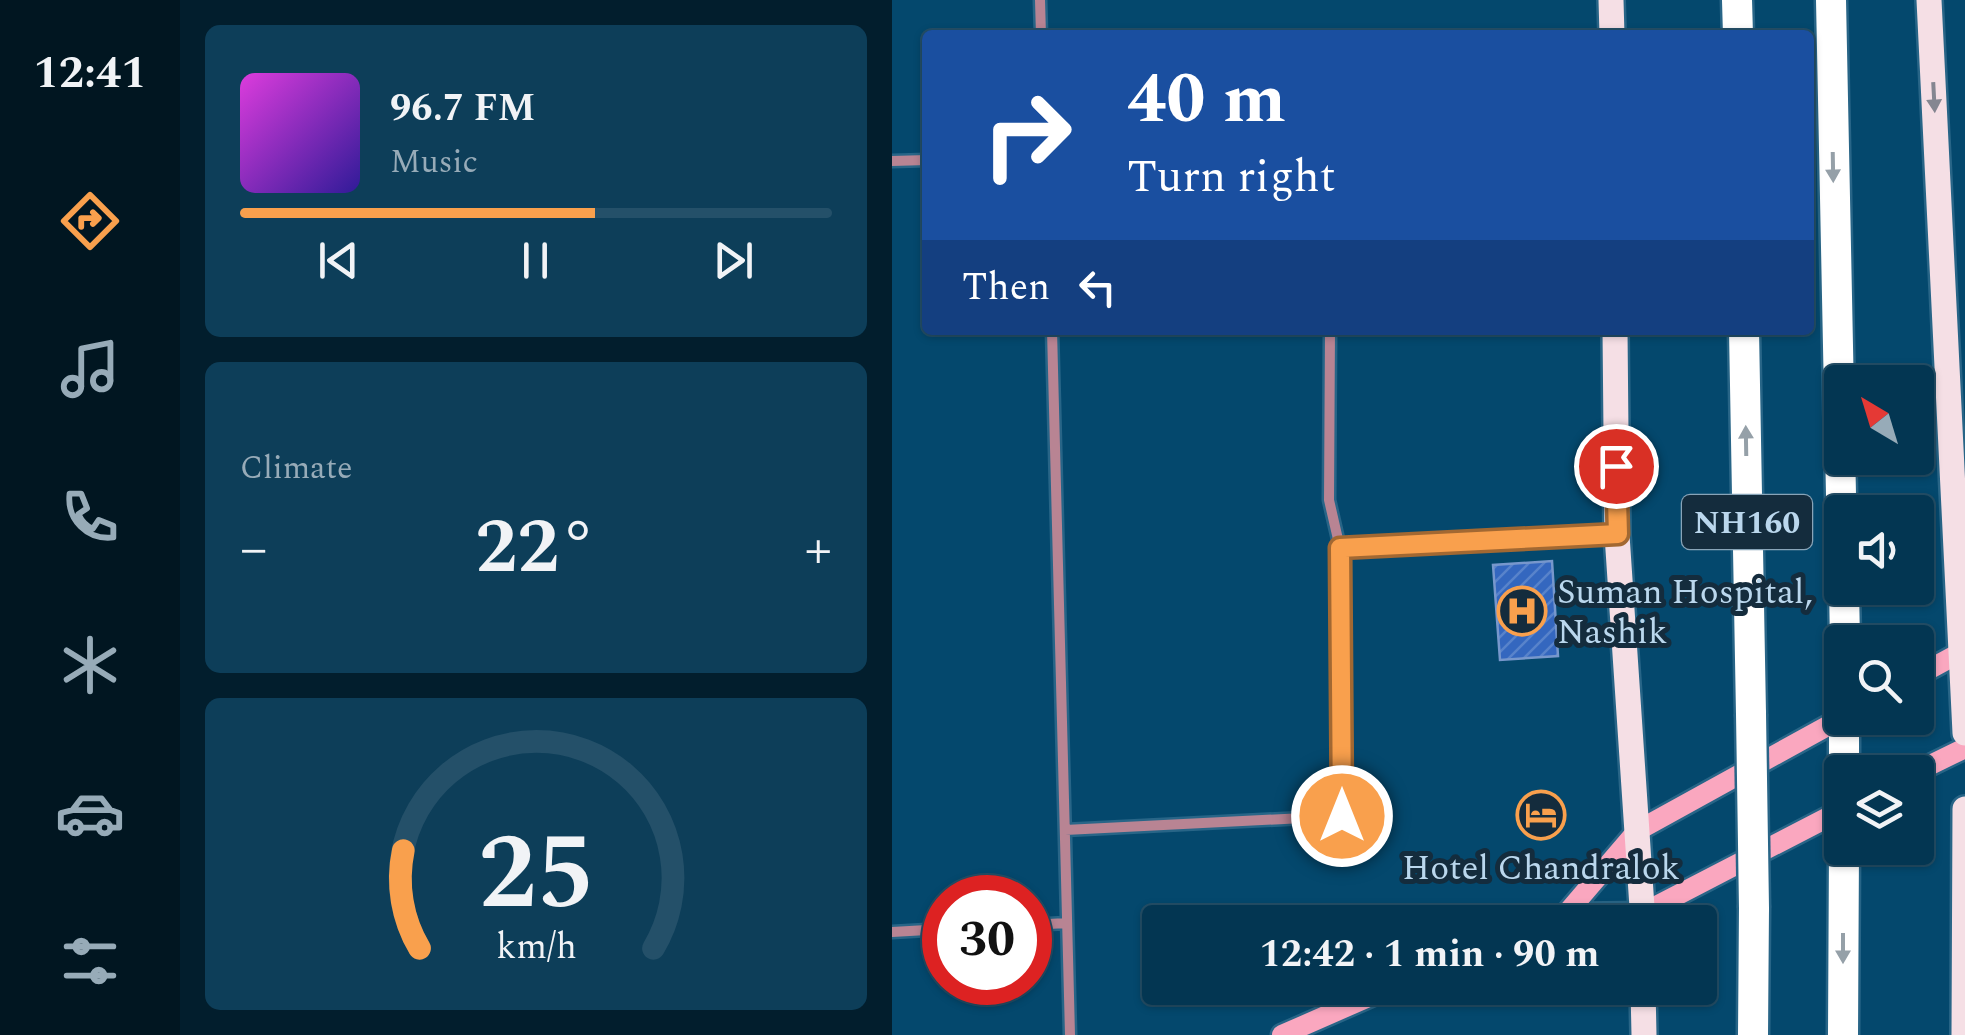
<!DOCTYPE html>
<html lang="en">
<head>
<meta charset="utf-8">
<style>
	body { margin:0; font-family:Spectral,serif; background:#0d3e59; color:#f1f3f6; height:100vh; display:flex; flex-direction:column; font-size:38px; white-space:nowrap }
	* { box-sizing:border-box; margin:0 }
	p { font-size:32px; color:#97abb8 }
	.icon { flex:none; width:55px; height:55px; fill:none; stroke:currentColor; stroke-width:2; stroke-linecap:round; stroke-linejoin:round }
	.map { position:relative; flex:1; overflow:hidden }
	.panel { display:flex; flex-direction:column; gap:25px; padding:25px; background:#021e2d; width:712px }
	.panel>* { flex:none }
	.guide { position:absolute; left:30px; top:30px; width:892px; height:305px; border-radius:10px; box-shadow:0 2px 8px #0004,0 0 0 2px #245069; background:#1a4fa0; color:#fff; overflow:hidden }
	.needle { width:65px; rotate:322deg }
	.tools { position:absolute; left:932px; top:365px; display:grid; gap:20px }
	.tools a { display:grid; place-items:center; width:110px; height:110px; border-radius:10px; background:#033652; box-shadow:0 2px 8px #0004,0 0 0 2px #245069; font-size:50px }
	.speed { position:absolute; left:30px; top:875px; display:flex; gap:20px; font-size:50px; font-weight:700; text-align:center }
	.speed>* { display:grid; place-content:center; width:130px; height:130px; border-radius:50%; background:#033652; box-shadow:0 2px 8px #0004,0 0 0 2px #245069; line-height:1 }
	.speed .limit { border:15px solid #d22; background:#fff; color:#111 }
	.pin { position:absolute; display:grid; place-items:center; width:85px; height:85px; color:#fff; margin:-42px; border:5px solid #fff; border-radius:50%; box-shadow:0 2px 10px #0007 }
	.me { position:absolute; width:110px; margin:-55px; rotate:0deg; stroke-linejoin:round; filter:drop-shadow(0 0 8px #0008) }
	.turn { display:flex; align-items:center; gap:35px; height:210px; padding:0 40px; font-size:45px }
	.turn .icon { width:130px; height:130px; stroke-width:2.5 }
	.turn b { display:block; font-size:70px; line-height:85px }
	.then { display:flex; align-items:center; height:95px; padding:0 40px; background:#0003; gap:20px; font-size:38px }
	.big { font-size:75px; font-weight:700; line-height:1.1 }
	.panel .card { flex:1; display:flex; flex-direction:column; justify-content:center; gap:15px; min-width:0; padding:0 35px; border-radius:15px; background:#0d3e59 }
	.panel .dial { align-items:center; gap:0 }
	.dial svg { height:260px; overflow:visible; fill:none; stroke:#245069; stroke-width:7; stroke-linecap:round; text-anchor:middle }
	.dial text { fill:#f1f3f6; stroke:none }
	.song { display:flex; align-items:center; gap:30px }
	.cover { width:120px; height:120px; border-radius:15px; background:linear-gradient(135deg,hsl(300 70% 55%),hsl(250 70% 35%)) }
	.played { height:10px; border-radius:5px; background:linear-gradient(90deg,#f9a04d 60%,#245069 60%) }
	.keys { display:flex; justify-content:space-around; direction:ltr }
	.heat { display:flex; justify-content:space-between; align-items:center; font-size:55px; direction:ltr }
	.trip { position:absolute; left:250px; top:905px; width:575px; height:100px; border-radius:10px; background:#033652; box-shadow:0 2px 8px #0004,0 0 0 2px #245069; font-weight:700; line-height:100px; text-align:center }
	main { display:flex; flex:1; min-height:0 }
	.menu { display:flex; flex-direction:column; width:180px; justify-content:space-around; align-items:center; background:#011621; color:#97abb8 }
	.menu .icon { width:70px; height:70px }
	.menu .selected { color:#f9a04d }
	.menu b { font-size:45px; color:#f1f3f6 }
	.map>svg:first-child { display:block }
	.building { fill:url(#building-hatch); stroke:#7797cc; stroke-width:2.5 }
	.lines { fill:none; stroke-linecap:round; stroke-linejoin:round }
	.street-casing { stroke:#286587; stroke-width:15 }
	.secondary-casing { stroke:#286587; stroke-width:25 }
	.primary-casing { stroke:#286587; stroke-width:30 }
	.highway-casing { stroke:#286587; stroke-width:35 }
	.street { stroke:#b88493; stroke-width:10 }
	.secondary { stroke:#faa7bf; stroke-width:20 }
	.primary { stroke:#f5dfe5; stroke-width:25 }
	.highway { stroke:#fff; stroke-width:30 }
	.highway-bridge-casing { stroke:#286587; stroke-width:35; stroke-linecap:butt }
	.highway-bridge { stroke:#fff; stroke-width:30 }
	.oneway { fill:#848691 }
	.oneway2 { fill:#95a0a8 }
	.route-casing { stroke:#a26832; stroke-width:25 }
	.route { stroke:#f9a04d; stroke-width:18 }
	.labels { text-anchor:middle; stroke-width:10; stroke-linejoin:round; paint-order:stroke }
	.shield { fill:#142c3d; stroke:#88a4b8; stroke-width:2.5 }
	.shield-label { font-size:32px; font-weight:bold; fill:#bad7ed }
	.poi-label { font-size:35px; fill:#bad7ed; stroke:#142c3d; text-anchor:start }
</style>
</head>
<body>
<main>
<nav class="menu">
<b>12:41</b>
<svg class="icon selected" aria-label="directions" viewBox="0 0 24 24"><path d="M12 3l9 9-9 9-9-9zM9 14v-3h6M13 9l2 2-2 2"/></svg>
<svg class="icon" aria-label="music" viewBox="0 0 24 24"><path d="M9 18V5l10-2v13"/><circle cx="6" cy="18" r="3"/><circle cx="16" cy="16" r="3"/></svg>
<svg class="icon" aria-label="phone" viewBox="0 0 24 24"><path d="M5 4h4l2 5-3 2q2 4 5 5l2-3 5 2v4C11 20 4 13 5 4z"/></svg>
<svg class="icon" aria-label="climate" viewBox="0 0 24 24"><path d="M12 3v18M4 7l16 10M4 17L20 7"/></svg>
<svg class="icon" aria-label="car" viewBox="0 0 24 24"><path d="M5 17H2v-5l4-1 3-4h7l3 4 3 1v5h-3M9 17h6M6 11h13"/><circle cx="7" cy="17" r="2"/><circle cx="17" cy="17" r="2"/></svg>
<svg class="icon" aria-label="filters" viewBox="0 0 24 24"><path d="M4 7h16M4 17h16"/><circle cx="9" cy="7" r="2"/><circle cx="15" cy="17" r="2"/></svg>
</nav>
<section class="panel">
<div class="card">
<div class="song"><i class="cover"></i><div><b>96.7 FM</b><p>Music</p></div></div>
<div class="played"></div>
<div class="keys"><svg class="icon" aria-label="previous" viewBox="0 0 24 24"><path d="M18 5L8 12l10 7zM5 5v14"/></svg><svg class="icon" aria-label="pause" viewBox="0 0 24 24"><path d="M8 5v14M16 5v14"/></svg><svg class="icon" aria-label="next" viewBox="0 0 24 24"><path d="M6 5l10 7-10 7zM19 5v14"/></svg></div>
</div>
<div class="card"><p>Climate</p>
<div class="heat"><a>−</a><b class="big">22°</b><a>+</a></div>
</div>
<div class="card dial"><svg viewBox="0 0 100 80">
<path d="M14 69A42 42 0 1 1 86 69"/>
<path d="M14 69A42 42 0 0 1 9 39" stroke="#f9a04d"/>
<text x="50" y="56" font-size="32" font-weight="700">25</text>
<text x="50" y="72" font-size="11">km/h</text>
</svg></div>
</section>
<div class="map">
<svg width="1073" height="1035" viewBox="0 0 1073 1035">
	<defs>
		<pattern id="building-hatch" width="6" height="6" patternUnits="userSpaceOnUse" patternTransform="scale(2.5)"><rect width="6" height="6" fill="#3467bf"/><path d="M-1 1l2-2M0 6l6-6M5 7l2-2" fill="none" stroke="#5883cb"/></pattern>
	</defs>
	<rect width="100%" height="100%" fill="#04486d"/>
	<path class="building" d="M660,561l6,95 -58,4 -7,-95z"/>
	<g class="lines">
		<g class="street-casing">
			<path id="street" d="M148,0l1,35
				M0,161l35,-1
				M160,330l18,705
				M448,548l274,-13
				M173,830l277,-14 -2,-268 -11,-48 1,-170
				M138,925l37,-2
				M0,932l52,-3"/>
		</g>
		<g class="secondary-casing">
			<path id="secondary" d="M1025,676l48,-26
				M1024,772l49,-24
				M674,914l71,-83 205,-113
				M653,922l21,-8 77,-1 199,-103
				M390,1035l107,-47"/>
		</g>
		<g class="primary-casing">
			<path id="primary" d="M719,0l1,35
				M1037,0l36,733
				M723,330l2,205 26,387
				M751,988l1,47
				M1072,1035l1,-226"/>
		</g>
		<g class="highway-casing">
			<path id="highway" d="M845,0l1,35
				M939,0l11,544
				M852,330l7,384
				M952,588l1,54
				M952,772v-54
				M861,1035l1,-127
				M951,1035l1,-187"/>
		</g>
		<use href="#street" class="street"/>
		<use href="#secondary" class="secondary"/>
		<use href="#primary" class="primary"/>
		<use href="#highway" class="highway"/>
		<g class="highway-bridge-casing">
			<path id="highway-bridge" d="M859,714l3,194"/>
		</g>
		<use href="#highway-bridge" class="highway-bridge"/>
	</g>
	<defs><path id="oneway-solid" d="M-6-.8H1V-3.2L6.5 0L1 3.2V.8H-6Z" transform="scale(2.5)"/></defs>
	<use class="oneway" href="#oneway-solid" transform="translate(1042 97) rotate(87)"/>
	<g class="oneway2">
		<use href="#oneway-solid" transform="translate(941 167) rotate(89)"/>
		<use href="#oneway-solid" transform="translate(854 441) rotate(-91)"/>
		<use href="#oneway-solid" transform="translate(951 948) rotate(90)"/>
	</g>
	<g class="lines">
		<g class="route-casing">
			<path id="route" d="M450,816l-2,-268 278,-14 -2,-68"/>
		</g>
		<use href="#route" class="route"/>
	</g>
	<defs>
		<g id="hospital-ring" transform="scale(2.5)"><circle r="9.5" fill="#142c3d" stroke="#f9a04d" stroke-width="1.5"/><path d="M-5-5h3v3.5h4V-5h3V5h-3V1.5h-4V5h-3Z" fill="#f9a04d"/></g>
		<g id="hotel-ring" transform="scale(2.5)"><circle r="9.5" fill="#142c3d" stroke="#f9a04d" stroke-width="1.5"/><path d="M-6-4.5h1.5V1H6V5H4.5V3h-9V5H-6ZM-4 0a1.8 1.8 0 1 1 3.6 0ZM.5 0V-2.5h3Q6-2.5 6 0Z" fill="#f9a04d"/></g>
	</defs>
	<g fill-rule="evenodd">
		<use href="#hospital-ring" x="630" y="611"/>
		<use href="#hotel-ring" x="649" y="815"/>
	</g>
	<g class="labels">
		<rect class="shield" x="790" y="495" width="130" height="54" rx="8"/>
		<g class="shield-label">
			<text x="855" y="533">NH160</text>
		</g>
		<g class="poi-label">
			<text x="665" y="603">Suman Hospital,<tspan x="665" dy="40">Nashik</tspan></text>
			<text x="649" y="879" text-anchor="middle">Hotel Chandralok</text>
		</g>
	</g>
</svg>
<div class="tools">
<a><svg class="needle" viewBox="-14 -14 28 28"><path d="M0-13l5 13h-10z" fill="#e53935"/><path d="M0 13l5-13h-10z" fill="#97abb8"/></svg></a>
<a><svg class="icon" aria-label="sound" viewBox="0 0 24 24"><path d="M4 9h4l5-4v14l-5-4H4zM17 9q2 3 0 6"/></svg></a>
<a><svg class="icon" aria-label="search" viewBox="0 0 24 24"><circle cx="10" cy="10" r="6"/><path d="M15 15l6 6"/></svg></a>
<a><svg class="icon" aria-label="layers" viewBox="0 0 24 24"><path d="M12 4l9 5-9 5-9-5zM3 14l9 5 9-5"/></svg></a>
</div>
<div class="speed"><div class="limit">30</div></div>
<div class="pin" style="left:724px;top:466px;background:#d93025"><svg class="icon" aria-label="arrive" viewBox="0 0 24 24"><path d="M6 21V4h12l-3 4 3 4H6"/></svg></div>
<svg class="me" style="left:450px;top:816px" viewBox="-20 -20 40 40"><circle r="17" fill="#f9a04d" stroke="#fff" stroke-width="3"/><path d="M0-11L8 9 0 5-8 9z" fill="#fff"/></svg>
<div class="trip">12:42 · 1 min · 90 m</div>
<div class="guide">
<div class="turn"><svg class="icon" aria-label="right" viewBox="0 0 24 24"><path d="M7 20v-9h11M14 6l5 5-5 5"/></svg><div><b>40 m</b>Turn right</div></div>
<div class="then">Then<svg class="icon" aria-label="left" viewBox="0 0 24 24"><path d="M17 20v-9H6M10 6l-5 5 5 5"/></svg></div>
</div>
</div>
</main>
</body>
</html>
